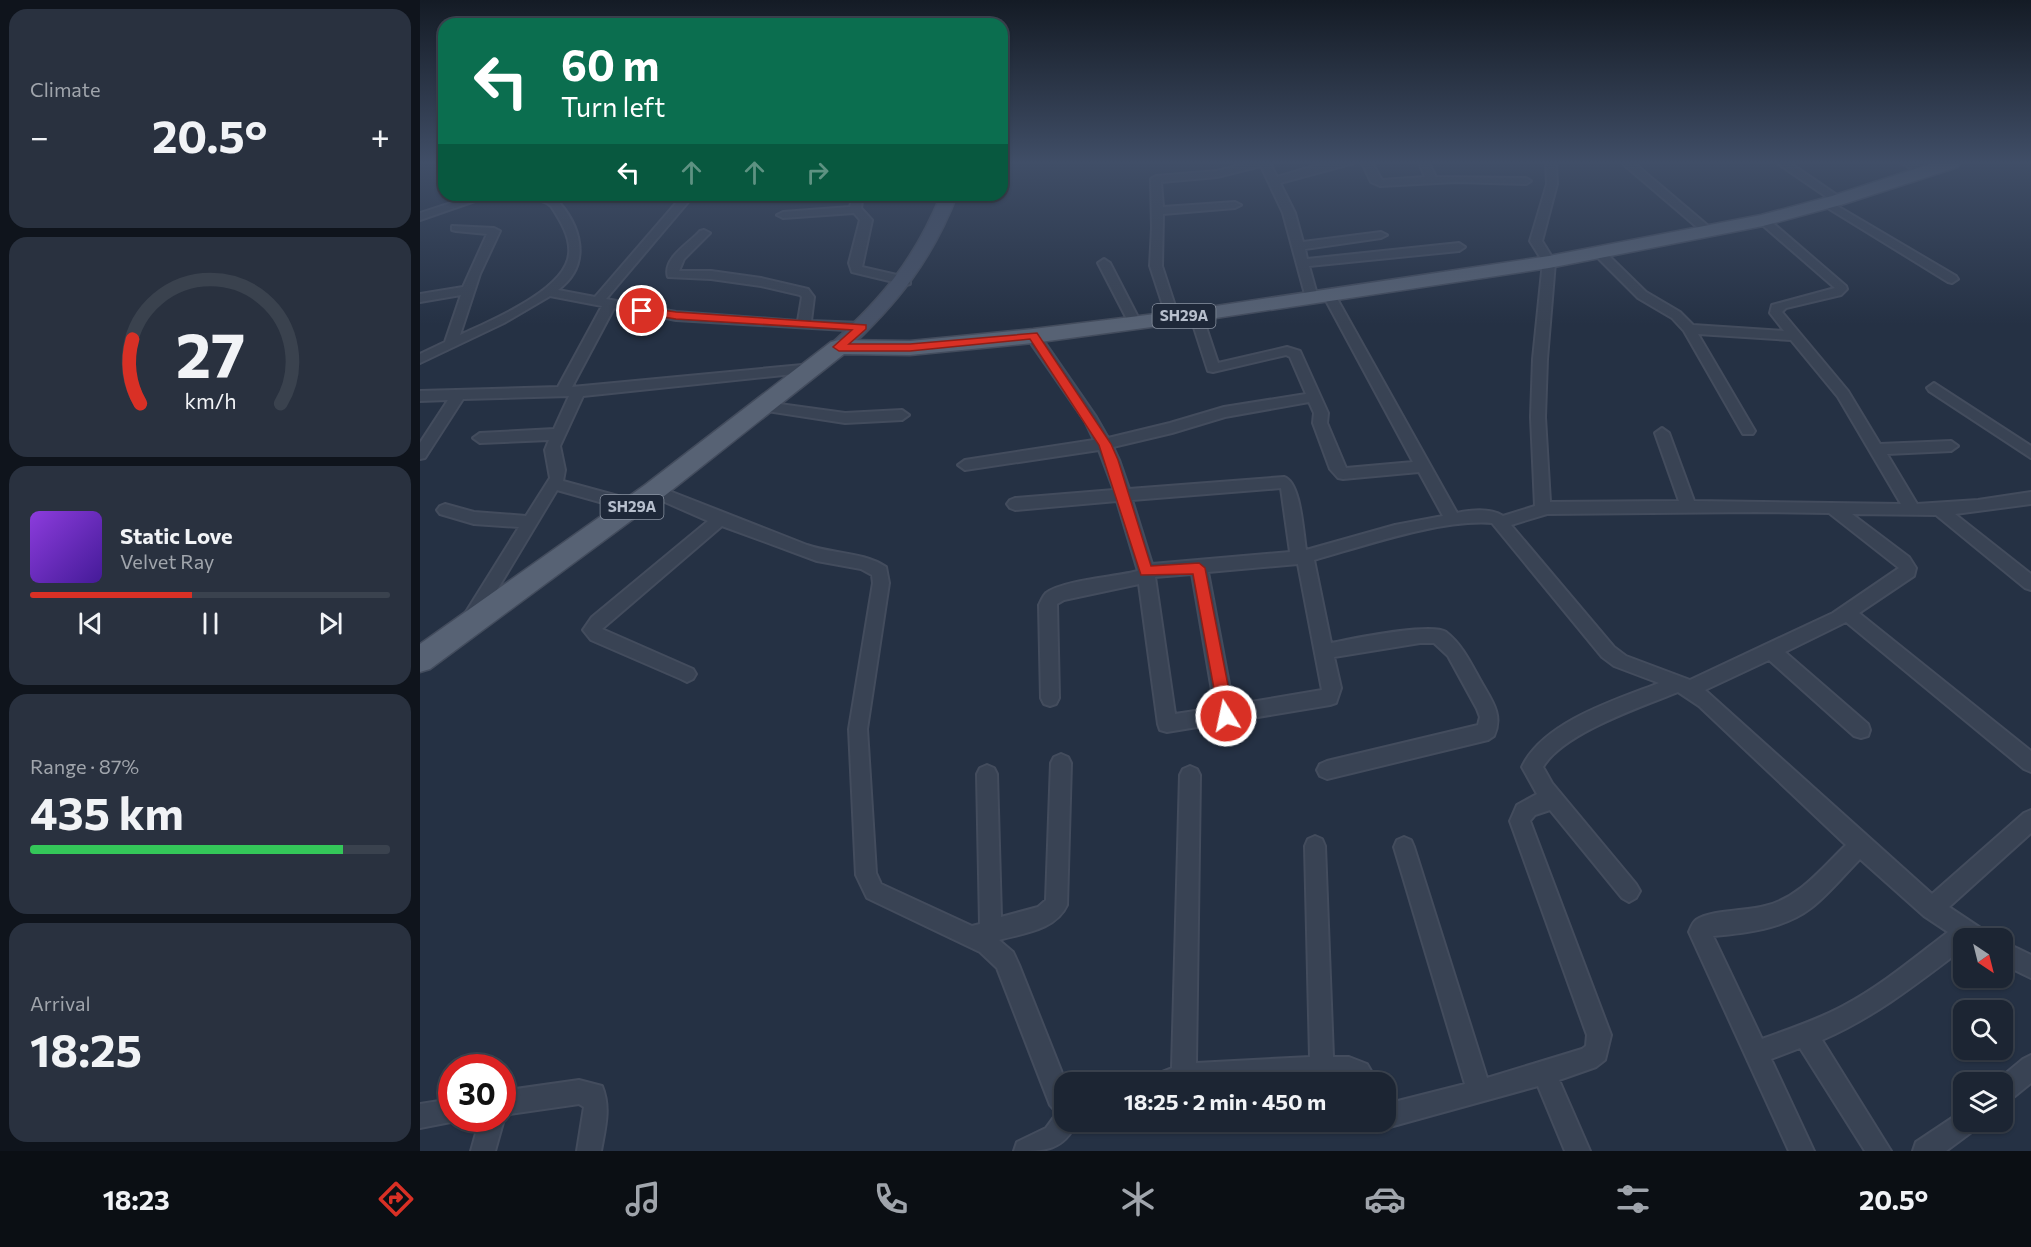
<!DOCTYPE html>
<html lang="en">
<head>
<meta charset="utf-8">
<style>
	body { margin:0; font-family:Commissioner,sans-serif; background:#29313f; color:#f1f3f6; height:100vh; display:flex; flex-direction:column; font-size:22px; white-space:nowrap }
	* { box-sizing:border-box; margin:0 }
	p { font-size:20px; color:#a0a5ac }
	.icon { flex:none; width:33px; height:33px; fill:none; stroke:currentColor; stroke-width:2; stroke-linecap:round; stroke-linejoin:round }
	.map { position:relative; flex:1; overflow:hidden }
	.sheet { display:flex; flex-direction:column; gap:9px; padding:9px; background:#0f141c; width:420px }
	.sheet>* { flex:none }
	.guide { position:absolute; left:18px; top:18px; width:570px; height:183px; border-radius:18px; box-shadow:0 2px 4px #0004,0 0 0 2px #3a424e; background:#0b6e4f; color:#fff; overflow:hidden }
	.needle { width:39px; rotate:145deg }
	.tools { position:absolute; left:1533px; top:928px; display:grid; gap:12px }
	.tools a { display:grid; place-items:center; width:60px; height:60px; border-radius:12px; background:#1c2533; box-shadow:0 2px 4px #0004,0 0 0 2px #3a424e; font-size:30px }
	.speed { position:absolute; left:18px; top:1054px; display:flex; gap:12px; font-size:30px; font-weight:700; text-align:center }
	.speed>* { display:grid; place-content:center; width:78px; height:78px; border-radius:50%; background:#1c2533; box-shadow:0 2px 4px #0004,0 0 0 2px #3a424e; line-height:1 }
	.speed .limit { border:9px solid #d22; background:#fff; color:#111 }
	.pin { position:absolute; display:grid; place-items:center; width:51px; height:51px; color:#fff; margin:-26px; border:3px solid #fff; border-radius:50%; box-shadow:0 2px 6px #0007 }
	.me { position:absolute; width:66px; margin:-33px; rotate:350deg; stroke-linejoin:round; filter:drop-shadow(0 0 4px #0008) }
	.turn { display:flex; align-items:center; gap:21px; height:126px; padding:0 24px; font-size:27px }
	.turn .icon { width:78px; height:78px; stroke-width:2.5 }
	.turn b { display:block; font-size:42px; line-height:51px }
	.lanes { display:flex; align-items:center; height:57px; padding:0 24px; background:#0003; justify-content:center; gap:30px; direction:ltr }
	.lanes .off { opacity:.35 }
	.big { font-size:45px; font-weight:700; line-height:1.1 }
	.sheet .tile { flex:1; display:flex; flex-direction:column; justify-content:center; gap:9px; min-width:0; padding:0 21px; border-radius:18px; background:#29313f }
	.sheet .dial { align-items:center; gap:0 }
	.dial svg { height:156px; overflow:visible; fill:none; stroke:#3a424e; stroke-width:7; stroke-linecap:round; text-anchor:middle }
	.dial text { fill:#f1f3f6; stroke:none }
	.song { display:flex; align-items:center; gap:18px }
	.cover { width:72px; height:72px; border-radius:9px; background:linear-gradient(135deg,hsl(270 70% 55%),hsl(260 70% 35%)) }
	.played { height:6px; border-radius:3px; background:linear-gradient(90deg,#d93025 45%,#3a424e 45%) }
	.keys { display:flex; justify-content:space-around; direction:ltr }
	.heat { display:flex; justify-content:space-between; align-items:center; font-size:33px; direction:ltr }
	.charge { height:9px; border-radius:4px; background:linear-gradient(90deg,#34c759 87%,#3a424e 0) }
	.trip { position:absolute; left:634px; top:1072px; width:342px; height:60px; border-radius:18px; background:#1c2533; box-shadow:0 2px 4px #0004,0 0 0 2px #3a424e; font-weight:700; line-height:60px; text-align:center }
	.tabs { display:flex; height:96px; justify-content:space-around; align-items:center; background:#0b0f14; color:#a0a5ac }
	.tabs .icon { width:42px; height:42px }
	.tabs .current { color:#d93025 }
	.tabs b { font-size:27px; color:#f1f3f6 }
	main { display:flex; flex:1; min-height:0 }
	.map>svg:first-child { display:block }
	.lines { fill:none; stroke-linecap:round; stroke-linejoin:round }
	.street-casing { stroke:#434c5d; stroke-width:4 }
	.secondary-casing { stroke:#434c5d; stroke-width:3 }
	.primary-casing { stroke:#434c5d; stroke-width:3 }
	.street { fill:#394354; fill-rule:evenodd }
	.secondary { fill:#475267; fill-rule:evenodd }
	.primary { fill:#576274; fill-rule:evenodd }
	.route { fill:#d93025; stroke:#8d1f18; stroke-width:1.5 }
	.labels { text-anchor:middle; stroke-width:6; stroke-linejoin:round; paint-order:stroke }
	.shield { fill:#1e2839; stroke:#8992a1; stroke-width:1.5 }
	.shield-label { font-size:15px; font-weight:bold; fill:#b7bfcd }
</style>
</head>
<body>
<main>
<section class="sheet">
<div class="tile"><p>Climate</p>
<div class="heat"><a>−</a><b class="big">20.5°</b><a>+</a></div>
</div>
<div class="tile dial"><svg viewBox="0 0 100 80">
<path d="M14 69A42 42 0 1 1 86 69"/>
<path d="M14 69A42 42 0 0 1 10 36" stroke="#d93025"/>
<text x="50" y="56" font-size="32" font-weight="700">27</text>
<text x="50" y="72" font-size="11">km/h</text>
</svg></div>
<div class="tile">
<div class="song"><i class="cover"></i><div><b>Static Love</b><p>Velvet Ray</p></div></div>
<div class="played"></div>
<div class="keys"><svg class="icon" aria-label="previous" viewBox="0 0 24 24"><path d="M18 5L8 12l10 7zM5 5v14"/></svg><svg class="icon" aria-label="pause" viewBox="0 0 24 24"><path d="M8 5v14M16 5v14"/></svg><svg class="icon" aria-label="next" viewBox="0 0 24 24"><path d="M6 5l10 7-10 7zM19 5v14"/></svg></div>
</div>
<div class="tile"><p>Range · 87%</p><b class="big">435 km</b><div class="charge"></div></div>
<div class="tile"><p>Arrival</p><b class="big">18:25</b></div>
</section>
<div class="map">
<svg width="1611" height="1151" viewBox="0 0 1611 1151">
	<rect width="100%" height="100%" fill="#253144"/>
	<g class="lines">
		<g class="street-casing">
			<path id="street" d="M827,163h23l7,14 41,-12 36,-2 -74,20 15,30 8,29 78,-10 6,3 -6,3 -76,11 2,10 152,-16 6,4 -6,4 -150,15 9,32 -6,4 -6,-4 -23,-85 -22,-47 -44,11 -56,5 2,25 72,-5 6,3 -6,3 -72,6 -1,52 17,52 -6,4 -5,-1 -18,-55 2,-38 -1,-49 5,-3 61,-5z
				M942,163h10l10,17 43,-3 -6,-14h10l7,14 90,1 5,3 -5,3 -70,-2 -76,4 -9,-4z
				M1126,163h10l1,21 -15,57 13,21 -8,97 -2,58 5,85 129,-1 -24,-68 7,-5 7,5 25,68 207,3 -63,-107 -47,-57 -93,-6 57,97 -2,3h-10l-59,-103 -12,-13 -34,-20 -45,-45 2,-3h8l43,42 34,20 13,13 91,6 -14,-18 2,-8 63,-17 -76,-66 -2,-2 6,-3 4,1 79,68 1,3 -6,6 -55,13 -4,4 66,79 32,53 71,-3 7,5 -7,5 -64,3 30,50 61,-4 53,-8v12l-76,10 76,60v16l-6,-2 -89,-73 -84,-1 57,43 7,11 -2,8 -55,37 172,138v21l-7,-3 -178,-147 -61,30 83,72 2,6 -2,6 -7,2 -7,-2 -85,-76 -64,30 227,204 92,-81 7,-3v23l-82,74 36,24 3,8h-24v9c-46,35 -89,69 -142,92l69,111h-26l-65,-103 -29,11 43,92h-25l-100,-219c2,-4 3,-9 7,-12 14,-10 51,-9 69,-14 34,-8 56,-37 81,-61l-147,-139 -21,-14c-37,15 -115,41 -135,75l9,16 84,101 4,7 -4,7 -7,4 -7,-4 -72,-88 -15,5 -5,6 81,214 -6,25 -9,7 -37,13 31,71h-25l-27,-65 -152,42 -9,-3 -1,-3h10v-18l79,-20 -71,-237 3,-7 7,-3 7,3 3,7 73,231 95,-29 4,-3 1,-11 -77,-214 7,-16 20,-11 -15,-27c21,-45 93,-67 137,-84l-45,-17 -12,-9 -110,-134c-52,-4 -128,23 -178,37l17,83c21,-4 101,-21 115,-11 17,13 26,34 37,53 10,17 20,31 11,51l-6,4 -161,39 -7,-3 -3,-6 3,-6 7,-3 151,-36 2,-8 -3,-8 -29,-53 -14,-13h-14l-86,14 7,31 -5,15 -6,2 -163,27 -7,-2 -2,-6 -19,-140 -75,16 -7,4 2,94 -3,6 -6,2 -6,-2 -3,-6 -2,-93c2,-4 4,-9 7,-12 17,-13 70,-16 92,-22l-21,-70 -102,9 -5,-2 -3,-4 3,-4 5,-2 99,-8 -15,-40 -134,20 -7,-5 7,-5 129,-20 -9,-19 -59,-85 7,-4 5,1 58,84 12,21 62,-15 54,-16 82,-13 -16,-37 -4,-2 -73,17 -5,-1 -18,-56 6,-4 6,4 16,48 69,-16 13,4 28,62 -1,10 19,45 67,-6 -90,-167 6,-4 6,4 122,218c14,-3 33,-5 46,3l32,-10 -4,-89 2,-58 10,-97 -13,-21 17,-57zM889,402l5,11 -1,10 17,46 8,9 5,1 76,-7 24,44 -48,9 -89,25c-3,-17 -5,-68 -22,-73l-155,12 -10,-29 -6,-13 59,-14 53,-16zM861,488l9,64 -138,12 -20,-64zM1335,512l74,1 70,55 -66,45 -143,67 -64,-24 -12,-9 -103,-122 36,-11zM878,564l24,126 -89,15 -25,-133zM772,574l23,134 -40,6 -20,-137zM1440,859l64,57 24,16c-34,26 -67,54 -105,74 -26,14 -54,23 -81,33l-49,-103c32,-3 71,-7 98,-28 18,-14 33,-33 49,-49z
				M1202,163h12l79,67v4h-8z
				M1357,163h13l54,37 -2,2h-8z
				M1482,163h13l13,10 -5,3z
				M56,195h16l-72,25v-7z
				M93,195l41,2c27,27 39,67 4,93l37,7 88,-102h11l-88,104 70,13 122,9 4,-24 -2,-2 -39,-9 -50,-7 -43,-2c-6,-19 22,-34 32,-46l4,-1 6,3 -26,26 -5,12h32l50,7 47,11 6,8 -3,24 51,2 6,4 -6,4 -186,-11 -62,-12 -42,79 241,-23 7,4 -7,4 -230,24 -23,50 5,24 -2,11 77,21 3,4 -3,4 -5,2 -78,-22 -81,135 -6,2 -6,-2 -3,-5 58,-93 -45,-3 -34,-10 -3,-4 3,-4 5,-2 29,8 52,4 24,-38 -5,-28 4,-10 -69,3 -7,-5 7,-5 74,-4 15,-33 -106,3 -38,59 -5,1v-16l28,-43 -28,1v-10l138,-4 44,-81 -52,-10 -46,27 -84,40v-9l25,-12 16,-47 -41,7v-8l43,-7 24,-53 -31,-3 -4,-1v-4l42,2 6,3 -20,43 -20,61c30,-14 106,-45 109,-81 2,-17 -9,-34 -18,-48 -10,-10 -28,-3 -38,-11z
				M433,195h10l-2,13 11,12 -10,47 48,11v6l-4,1 -54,-13 -3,-9 11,-43 -6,-7 -71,5 -6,-3 6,-3 67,-5z
				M1407,200l129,76 2,3 -6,4 -4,-1 -125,-77v-4z
				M684,259l6,4 31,60 -1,3 -5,1 -6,-4 -31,-60z
				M1514,383l97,63v12l-102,-67 -2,-3z
				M345,402l80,11 57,-3 7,5 -7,5 -57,3 -85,-13 -2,-3z
				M234,485l153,60c25,9 57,7 79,22l3,16 -22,146 9,144 5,11 91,42 8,-2 -3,-150 3,-6 7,-3 7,3 3,6 4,143 37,-10 8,-7 5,-137 3,-6 7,-3 7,3 3,6 -4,142c-11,25 -44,28 -68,35l14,12 6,13 47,118 -1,39h12c-14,29 -31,29 -63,29l3,-9 29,-14 11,-15 -7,-8 -53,-137 -17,-16 -113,-54 -11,-23 -7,-146 24,-146 -1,-8 -11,-6 -44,-8 -95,-35 -120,103 91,40 3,5 -3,5 -6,3 -6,-3 -90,-39 -8,-10 9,-13 116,-96 -59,-26 -3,-4 3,-4z
				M770,766l7,3 3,6 -4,288 114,-6 -5,-211 3,-7 7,-3 7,3 3,7 8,211h16l18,7 11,19 -56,-3 -54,3h-118l4,-8 18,-7 8,-293 3,-6z
				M1582,941l29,14v23l-29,-14z
				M1611,1055v28l-21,17 -8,4v-21h-8l29,-24z
				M159,1080l23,6c9,22 3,42 -1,65h-24l7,-44 -5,-3 -76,11 1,4 -9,32h-24l9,-32h22v-28z
				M32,1099v20l9,1 -41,8v-24z
				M1544,1110v12h12l-3,9 -27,20h-33l3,-9z"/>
		</g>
		<g class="secondary-casing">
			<path id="secondary" d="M521,195h16c-25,65 -60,109 -111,156h-14l-3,-4 3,-4c51,-45 83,-85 109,-148z"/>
		</g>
		<g class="primary-casing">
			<path id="primary" d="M1513,163h27l-2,4 -114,37 -81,22 -214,42 -353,53 -163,22 -123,12 -66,-1 -181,143 -233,172 -10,3v-28l225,-159 186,-143 8,-2 71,1 123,-12 163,-20 353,-53 212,-41 71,-19z"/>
		</g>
		<use href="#street" class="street"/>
		<use href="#secondary" class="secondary"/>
		<use href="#primary" class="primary"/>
	</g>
	<linearGradient id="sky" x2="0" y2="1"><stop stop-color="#141b25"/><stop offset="0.5" stop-color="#404e67"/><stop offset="1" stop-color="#404e67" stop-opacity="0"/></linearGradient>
	<rect width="1611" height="325" fill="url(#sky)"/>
	<path class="route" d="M222,307l34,5 190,13v4l-17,15h61l127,-11 74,111 7,16 33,106 48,-3 6,5 29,148 -2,5 -6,2 -5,-2 -2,-5 -26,-142 -52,1 -42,-130 -69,-106 -120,12h-71l-6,-4 19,-17 -176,-11 -38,-6v-5z"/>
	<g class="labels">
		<g class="shield">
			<rect x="732.5" y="304" width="63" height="24" rx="4.5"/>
			<rect x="180.5" y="495" width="63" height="24" rx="4.5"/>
		</g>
		<g class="shield-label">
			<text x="764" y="321">SH29A</text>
			<text x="212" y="512">SH29A</text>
		</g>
	</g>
</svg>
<div class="tools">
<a><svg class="needle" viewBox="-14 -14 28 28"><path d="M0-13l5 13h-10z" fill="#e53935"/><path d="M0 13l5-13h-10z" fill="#a0a5ac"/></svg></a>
<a><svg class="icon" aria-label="search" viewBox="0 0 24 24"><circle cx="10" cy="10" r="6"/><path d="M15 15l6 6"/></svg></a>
<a><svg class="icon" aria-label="layers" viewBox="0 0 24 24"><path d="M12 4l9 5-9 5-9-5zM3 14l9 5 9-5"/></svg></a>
</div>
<div class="speed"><div class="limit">30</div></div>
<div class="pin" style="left:222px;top:311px;background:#d93025"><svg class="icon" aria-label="arrive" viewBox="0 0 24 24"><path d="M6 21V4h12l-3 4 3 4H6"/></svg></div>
<svg class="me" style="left:806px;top:716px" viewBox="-20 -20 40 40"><circle r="17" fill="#d93025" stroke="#fff" stroke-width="3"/><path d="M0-11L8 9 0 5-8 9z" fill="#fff"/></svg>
<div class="trip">18:25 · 2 min · 450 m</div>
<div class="guide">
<div class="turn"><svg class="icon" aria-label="left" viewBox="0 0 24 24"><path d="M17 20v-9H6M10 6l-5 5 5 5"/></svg><div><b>60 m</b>Turn left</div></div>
<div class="lanes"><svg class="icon" aria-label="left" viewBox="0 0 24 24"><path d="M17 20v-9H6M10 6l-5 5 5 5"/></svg><svg class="icon off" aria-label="ahead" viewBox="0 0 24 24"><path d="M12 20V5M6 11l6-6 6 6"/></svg><svg class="icon off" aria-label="ahead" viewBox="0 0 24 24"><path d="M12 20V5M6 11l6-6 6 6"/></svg><svg class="icon off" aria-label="right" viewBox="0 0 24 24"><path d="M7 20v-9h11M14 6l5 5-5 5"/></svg></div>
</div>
</div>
</main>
<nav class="tabs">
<b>18:23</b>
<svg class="icon current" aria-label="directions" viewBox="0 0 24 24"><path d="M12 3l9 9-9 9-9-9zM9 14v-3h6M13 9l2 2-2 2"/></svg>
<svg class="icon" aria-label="music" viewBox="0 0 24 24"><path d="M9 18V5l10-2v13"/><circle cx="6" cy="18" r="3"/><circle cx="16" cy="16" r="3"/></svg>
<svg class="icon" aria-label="phone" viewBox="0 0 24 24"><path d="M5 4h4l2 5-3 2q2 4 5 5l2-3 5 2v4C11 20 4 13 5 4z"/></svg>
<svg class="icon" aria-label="climate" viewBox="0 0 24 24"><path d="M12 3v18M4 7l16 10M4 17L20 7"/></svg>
<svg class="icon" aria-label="car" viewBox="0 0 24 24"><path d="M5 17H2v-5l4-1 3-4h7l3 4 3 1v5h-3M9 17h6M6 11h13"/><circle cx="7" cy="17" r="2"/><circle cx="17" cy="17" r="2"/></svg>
<svg class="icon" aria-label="filters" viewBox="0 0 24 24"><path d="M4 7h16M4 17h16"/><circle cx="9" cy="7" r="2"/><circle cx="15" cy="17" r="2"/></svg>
<b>20.5°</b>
</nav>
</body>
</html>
